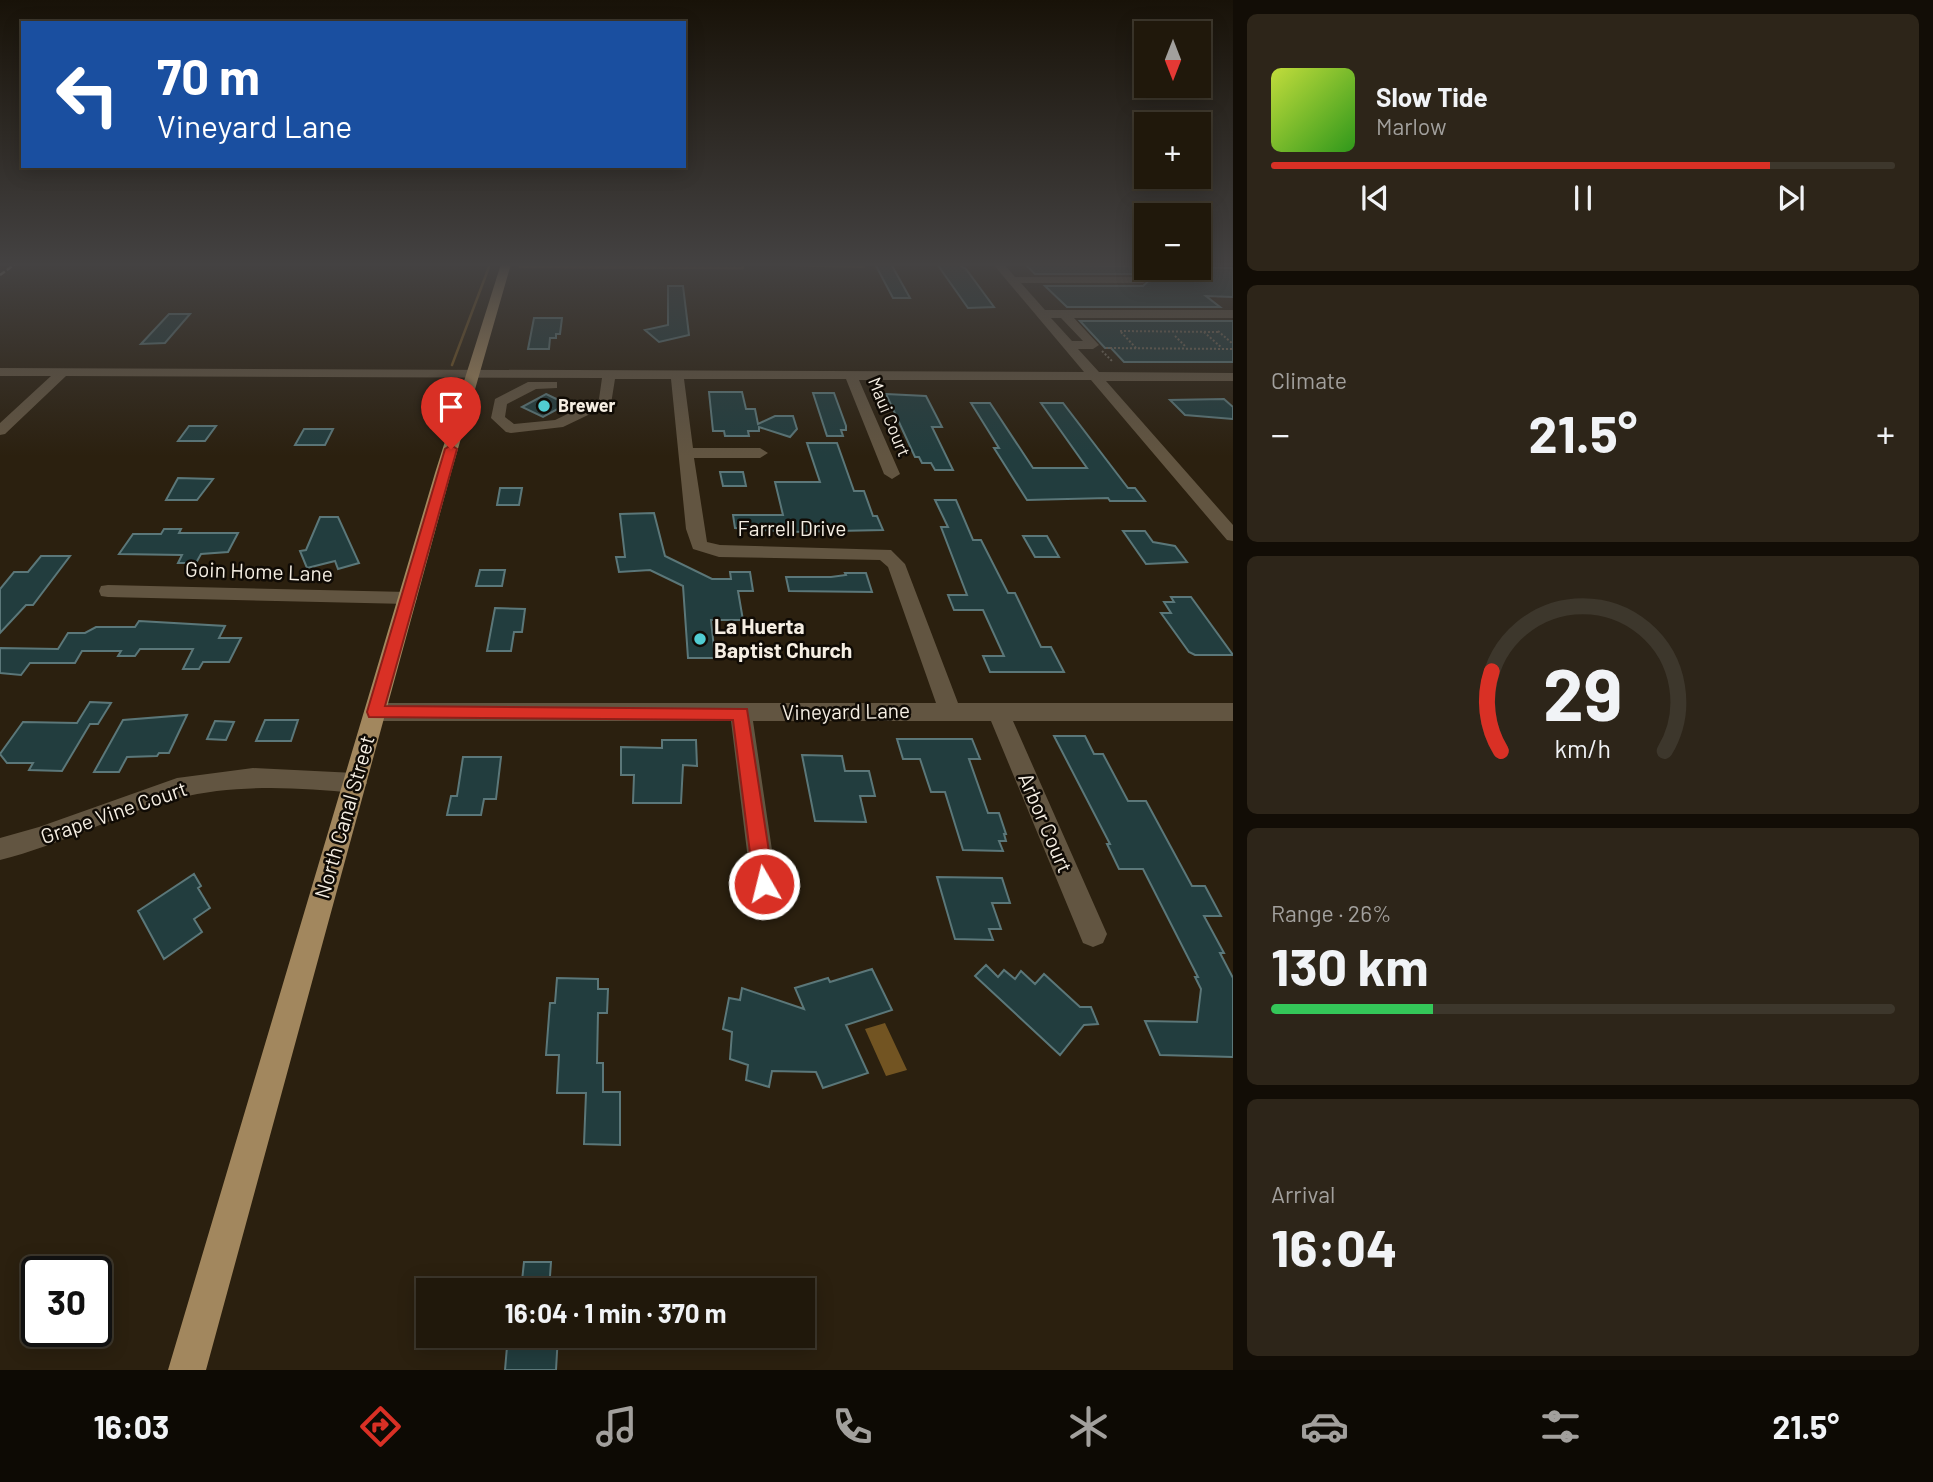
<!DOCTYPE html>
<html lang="en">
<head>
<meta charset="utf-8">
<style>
	body { margin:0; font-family:Barlow,sans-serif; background:#2d2519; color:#f1f3f6; height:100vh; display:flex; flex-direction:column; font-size:26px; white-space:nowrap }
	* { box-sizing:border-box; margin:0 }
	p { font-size:23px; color:#a2a09d }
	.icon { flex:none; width:38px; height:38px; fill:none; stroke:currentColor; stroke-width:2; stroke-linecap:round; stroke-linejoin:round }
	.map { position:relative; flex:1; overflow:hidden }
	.sheet { display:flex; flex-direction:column; gap:14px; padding:14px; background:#120d06; width:700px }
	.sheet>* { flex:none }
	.top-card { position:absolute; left:21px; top:21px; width:665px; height:147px; border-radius:0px; box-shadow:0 4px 18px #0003,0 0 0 2px #3d372c; background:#1a4fa0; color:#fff; overflow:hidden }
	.needle { width:46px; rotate:180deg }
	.buttons { position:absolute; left:1134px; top:21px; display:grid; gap:14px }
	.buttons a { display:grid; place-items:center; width:77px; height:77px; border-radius:0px; background:#20180b; box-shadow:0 4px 18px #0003,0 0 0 2px #3d372c; font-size:35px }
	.speed { position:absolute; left:21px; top:1256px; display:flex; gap:14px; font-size:35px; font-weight:700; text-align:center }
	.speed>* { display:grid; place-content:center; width:91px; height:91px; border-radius:50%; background:#20180b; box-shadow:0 4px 18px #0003,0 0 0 2px #3d372c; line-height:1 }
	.speed .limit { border:4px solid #111; border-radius:10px; background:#fff; color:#111 }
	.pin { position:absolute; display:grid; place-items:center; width:60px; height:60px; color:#fff; margin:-72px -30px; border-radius:50% 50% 50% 0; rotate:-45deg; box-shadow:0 0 7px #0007 }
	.pin .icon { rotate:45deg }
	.me { position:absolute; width:77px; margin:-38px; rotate:352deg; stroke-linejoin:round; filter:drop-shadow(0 0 5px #0008) }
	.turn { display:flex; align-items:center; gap:24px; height:147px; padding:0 21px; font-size:32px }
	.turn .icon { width:91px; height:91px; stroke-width:2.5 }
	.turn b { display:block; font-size:49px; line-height:60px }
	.big { font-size:52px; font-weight:700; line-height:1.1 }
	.sheet .tile { flex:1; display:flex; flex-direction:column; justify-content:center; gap:10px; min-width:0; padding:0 24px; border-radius:10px; background:#2d2519 }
	.sheet .dial { align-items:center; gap:0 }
	.dial svg { height:182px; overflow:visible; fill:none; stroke:#3d372c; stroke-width:7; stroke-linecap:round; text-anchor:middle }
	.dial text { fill:#f1f3f6; stroke:none }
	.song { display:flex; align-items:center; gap:21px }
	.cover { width:84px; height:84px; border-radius:10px; background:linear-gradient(135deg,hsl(70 70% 55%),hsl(110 70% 35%)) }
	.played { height:7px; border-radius:4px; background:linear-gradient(90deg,#d93025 80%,#3d372c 80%) }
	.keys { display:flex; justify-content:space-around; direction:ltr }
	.heat { display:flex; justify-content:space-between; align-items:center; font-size:38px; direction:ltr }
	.charge { height:10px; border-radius:5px; background:linear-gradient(90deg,#34c759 26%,#3d372c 0) }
	.trip { position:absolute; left:416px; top:1278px; width:399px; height:70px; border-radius:0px; background:#20180b; box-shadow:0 4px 18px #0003,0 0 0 2px #3d372c; font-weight:700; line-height:70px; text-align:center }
	.tab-bar { display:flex; height:112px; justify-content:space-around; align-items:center; background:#0d0a04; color:#a2a09d }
	.tab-bar .icon { width:49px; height:49px }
	.tab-bar .current { color:#d93025 }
	.tab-bar b { font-size:32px; color:#f1f3f6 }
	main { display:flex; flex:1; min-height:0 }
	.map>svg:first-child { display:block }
	.water { fill:#725422 }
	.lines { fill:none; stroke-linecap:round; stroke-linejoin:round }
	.stream { stroke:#725422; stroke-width:2.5 }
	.building { fill:#223d3e; stroke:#5b7779; stroke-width:2 }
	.path { stroke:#766d5e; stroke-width:2; stroke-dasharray:2 2; stroke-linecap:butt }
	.minor { fill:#625541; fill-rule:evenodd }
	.major { fill:#a2875e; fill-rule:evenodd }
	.rail { stroke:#c6beb2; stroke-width:2.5; stroke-dasharray:6 2.5; stroke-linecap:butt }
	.route { fill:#d93025; stroke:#8d1f18; stroke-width:2 }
	.poi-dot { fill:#51ccd2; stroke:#100b05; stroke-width:2.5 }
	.labels { text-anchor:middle; stroke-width:5; stroke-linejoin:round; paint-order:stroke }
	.far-poi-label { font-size:18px; font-weight:bold; fill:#f5eee3; stroke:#100b05; text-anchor:start }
	.far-street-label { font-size:18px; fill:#f5eee3; stroke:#100b05 }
	.street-label { font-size:21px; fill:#f5eee3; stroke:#100b05 }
	.poi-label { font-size:21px; font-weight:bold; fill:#f5eee3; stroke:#100b05; text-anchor:start }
</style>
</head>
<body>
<main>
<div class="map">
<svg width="1233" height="1370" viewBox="0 0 1233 1370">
	<rect width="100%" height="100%" fill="#2b200f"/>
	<path class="water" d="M885,1023l22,47 -21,6 -21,-47z"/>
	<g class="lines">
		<path class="stream" d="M760,264l104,3 -1,-3
			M520,267l223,1 -1,-4
			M452,365l37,-98"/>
	</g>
	<path class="building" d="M875,264h16l19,34h-17z
		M937,264h20l9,5 28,38 -26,1z
		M1025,264l208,4v29l-27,-1 14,11h-153l-22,-21h98l8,-7 -8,-5h-108z
		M668,286h15l6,49 -30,7 -14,-12 23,-5z
		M169,314h21l-25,29 -24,1z
		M534,318h28l-2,16h-4v4h-6l-1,11h-21z
		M1080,321h153v41h-109l-13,-14h-6z
		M709,392h33l4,17h9l3,15 17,-8h18l4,13 -7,8 -31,-10v4h-11l1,5h-24l-1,-5h-11z
		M813,393h21l12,33v4h-5l2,6h-16z
		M546,394l21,10 -24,13 -21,-10z
		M886,394l40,2 16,31h-10l21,43h-18l-4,-7h-9l-3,-6h-4z
		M1224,399l9,8v12l-48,-4 -15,-15z
		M971,403h19l43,65h54l-46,-65h22l65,85h7l10,13h-35l-2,-3 -81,2 -33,-52h5z
		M189,426h27l-11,15h-27z
		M304,429h29l-8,16h-30z
		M807,443h30l17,48h10l9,25h4l6,14 -94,2 -54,-4 -2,-13h50l-8,-33h45z
		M720,472h23l3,14h-23z
		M178,478l35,1 -16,21h-31z
		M500,488h22l-3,17h-22z
		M935,500h21l17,40h8l27,53h7l26,54h10l13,25h-74l-7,-16h21l-21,-46h-29l-6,-15h19l-26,-68h7z
		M654,513l11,43 47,23h19l-1,-7h20l3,19h-15l5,29h-32l4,38h-27l-5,-72 -33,-16 -31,2 -3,-15h9l-5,-43z
		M320,517h18l21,46 -21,6 -3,-8 -28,7 -7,-17 6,-1z
		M164,529h17l-2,4h59l-10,19 -27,2 -5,9h-18l4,-8 -63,-1 14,-20h28z
		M1123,531h22l8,11 22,4 12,16 -41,2z
		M1023,536h24l12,21h-24z
		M41,556h29l-37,49h-7l-26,28v-44l14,-17h14z
		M480,570h25l-3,16h-26z
		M845,573h21l6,19 -83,-1 -3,-14h45l15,-2z
		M1171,597h20l42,58h-38l-6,-3 -28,-39h10l-7,-11h10z
		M495,608l30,1 -3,23h-8l-3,19h-24z
		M139,621l86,5 -6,12h22l-12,24h-26l-4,7h-16l10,-20h-53l-5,7h-17l3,-5h-39l-7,12h-45l-9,12 -21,-2v-25l58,1 10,-16h17l11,-6h39z
		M90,702l21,1 -13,21h-8l-28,47 -33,-1 4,-7h-26l-7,-9 23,-32 54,1z
		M187,715l-18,38h-10l-2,3 -30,1 -8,15h-25l29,-52z
		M265,720h33l-7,21h-35z
		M215,721l19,1 -8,18 -19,-1z
		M1054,736h31l9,18h9l25,47h18l46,85h13l16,30h-17l20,37h-4l13,25v79l-73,-2 -15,-34 52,1 4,-33 -6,-12h3l-55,-108h-24l-12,-25h3z
		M897,739h75l8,20h-11l19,54h11l7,21h-2l2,7h-7l4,10 -40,-1 -18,-58h-14l-11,-33h-17z
		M662,740h34l1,26 -14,-1 -2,38h-48l1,-28h-13v-28l41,1z
		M802,755l40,1 3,15h24l6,25h-15l6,26 -51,-1z
		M463,757h38l-5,42h-12l-3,16h-34l4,-19h6z
		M194,874l7,12 -3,2 12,20 -16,11 8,13 -38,27 -26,-48z
		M937,877l65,1 8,25h-18l9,26h-12l4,11 -38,-1z
		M986,965l12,12 6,-7 11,9 6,-8 14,13 9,-10 36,33h11l7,17 -14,1 -24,30 -85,-79z
		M872,969l20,41 -46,15 22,48 -45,15 -7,-16 -44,-1 -3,16 -23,-7 2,-15 -18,-6 2,-27 -9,-3 6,-31 11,2 2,-12 62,21 -9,-21 33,-10 2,4z
		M557,978l41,1v10h10l-1,24h-9l-1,50h6v29h17v53l-36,-1 2,-51h-29l2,-38h-13l4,-52h5z
		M524,1262h27l-2,28h-28z
		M508,1335h50l-2,35h-51z"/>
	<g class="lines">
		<path class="path" d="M1120,331l99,1
			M1218,331l15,13
			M1121,332l15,16
			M1204,332l18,16
			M1175,336l11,11
			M1106,348l127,1
			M1102,351l11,11"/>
		<path class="minor" d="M993,264h11l11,13h128l6,3 -6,3h-122l24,27h188v8h-159l25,27 -6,4h-15l21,23 134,1v8h-127l127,144v16l-6,-1 -136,-160h-232l41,94 -8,5 -8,-5 -38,-95h-162l9,69h67l8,5 -8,5h-66l13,84 13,3 171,5 14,14 53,139h275v18h-220l94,213 -4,9 -10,4 -10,-4 -92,-222h-238l24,163 -4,9 -9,3 -9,-3 -4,-9 -20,-163h-356l-8,-3 -3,-6 3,-6 8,-3h561l-48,-136 -8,-7 -161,-3 -26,-8 -7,-20 -15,-150h-56l-4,25 -48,23 -52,6 -5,-1 -15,-14 4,-19 33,-17h29v6l-21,1 -29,15 -2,13 9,7 41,-4 44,-21 3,-21 -536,-2 -61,58 -5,1v-12l51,-47h-51v-8l1084,4zM1051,318h10l22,23h-11z
			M108,585l300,7 7,1 2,5 -2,5 -7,1 -300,-7 -7,-1 -2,-5 2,-5z
			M253,768l102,5 8,3 4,7 -4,7 -8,3c-59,-6 -119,-9 -177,5 -61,16 -117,47 -178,62v-22l39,-11 138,-49z"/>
		<path class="major" d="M501,264h10l-60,209 -245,897h-38l267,-897z"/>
		<path class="rail" d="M0,275l15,-11"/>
	</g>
	<linearGradient id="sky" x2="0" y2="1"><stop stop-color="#181208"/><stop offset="0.58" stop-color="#444242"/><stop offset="1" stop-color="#444242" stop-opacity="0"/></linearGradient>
	<rect width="1233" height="456" fill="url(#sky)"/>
	<path class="route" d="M451,445l6,4 -72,257 362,3 27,175 -3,6 -7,3 -7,-3 -3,-6 -21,-164 -364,-3 -2,-5 78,-263z"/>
	<g class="poi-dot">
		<circle cx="544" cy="406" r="7"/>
		<circle cx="700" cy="639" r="7"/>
	</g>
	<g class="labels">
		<g class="far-poi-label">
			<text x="558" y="412">Brewer</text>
		</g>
		<g class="far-street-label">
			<text transform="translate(889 417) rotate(68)" y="6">Maui Court</text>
		</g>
		<g class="street-label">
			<text x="792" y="536">Farrell Drive</text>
			<text transform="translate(259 572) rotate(2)" y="7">Goin Home Lane</text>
			<text transform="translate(846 712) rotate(-1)" y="7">Vineyard Lane</text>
			<text transform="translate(114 813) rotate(-19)" y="7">Grape Vine Court</text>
			<text transform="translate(345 817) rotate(-74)" y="7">North Canal Street</text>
			<text transform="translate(1045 823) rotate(67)" y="7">Arbor Court</text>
		</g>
		<g class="poi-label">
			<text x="714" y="634">La Huerta<tspan x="714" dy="24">Baptist Church</tspan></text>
		</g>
	</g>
</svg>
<div class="buttons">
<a><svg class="needle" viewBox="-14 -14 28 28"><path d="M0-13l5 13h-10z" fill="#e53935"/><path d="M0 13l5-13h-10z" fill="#a2a09d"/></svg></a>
<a>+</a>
<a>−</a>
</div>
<div class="speed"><div class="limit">30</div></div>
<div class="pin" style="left:451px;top:449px;background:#d93025"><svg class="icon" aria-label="arrive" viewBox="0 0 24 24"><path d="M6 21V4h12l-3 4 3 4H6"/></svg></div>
<svg class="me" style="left:764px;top:884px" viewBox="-20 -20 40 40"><circle r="17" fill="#d93025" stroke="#fff" stroke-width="3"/><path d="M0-11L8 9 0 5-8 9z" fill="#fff"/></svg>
<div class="trip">16:04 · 1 min · 370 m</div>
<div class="top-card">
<div class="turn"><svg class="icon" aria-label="left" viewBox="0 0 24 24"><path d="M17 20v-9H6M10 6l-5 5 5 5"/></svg><div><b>70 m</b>Vineyard Lane</div></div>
</div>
</div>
<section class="sheet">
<div class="tile">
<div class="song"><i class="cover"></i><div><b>Slow Tide</b><p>Marlow</p></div></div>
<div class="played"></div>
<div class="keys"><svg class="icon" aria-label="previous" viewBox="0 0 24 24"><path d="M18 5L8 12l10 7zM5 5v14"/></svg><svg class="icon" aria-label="pause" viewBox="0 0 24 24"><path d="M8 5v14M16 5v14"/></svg><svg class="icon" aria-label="next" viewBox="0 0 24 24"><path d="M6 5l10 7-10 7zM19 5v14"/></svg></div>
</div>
<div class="tile"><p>Climate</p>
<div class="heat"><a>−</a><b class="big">21.5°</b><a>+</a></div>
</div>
<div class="tile dial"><svg viewBox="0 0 100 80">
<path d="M14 69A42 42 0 1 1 86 69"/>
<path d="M14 69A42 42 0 0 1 10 34" stroke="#d93025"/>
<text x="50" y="56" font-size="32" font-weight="700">29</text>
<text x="50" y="72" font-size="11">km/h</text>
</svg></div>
<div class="tile"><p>Range · 26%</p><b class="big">130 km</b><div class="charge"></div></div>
<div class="tile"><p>Arrival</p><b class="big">16:04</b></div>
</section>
</main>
<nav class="tab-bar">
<b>16:03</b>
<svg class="icon current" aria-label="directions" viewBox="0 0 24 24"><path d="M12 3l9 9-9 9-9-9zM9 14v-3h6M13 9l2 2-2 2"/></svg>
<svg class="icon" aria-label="music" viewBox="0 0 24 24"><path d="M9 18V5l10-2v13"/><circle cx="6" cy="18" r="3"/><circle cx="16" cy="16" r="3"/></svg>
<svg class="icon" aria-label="phone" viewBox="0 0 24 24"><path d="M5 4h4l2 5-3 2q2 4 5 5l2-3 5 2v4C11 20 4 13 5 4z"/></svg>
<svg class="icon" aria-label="climate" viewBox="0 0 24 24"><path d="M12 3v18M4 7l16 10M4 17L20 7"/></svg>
<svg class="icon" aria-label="car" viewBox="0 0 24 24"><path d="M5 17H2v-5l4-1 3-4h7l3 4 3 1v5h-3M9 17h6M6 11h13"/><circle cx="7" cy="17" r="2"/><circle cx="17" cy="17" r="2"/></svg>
<svg class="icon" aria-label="filters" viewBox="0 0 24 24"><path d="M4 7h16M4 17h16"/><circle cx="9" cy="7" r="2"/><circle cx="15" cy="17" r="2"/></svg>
<b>21.5°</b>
</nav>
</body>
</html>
